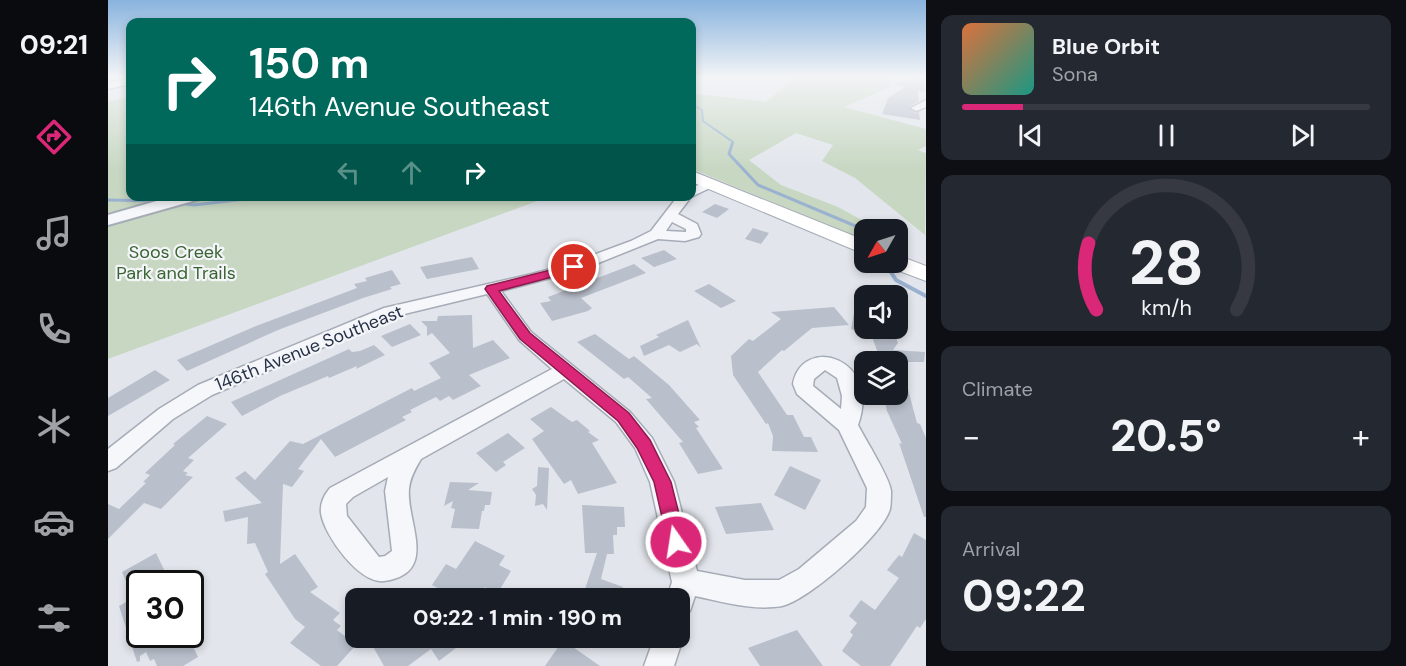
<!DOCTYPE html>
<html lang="en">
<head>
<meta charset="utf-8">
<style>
	body { margin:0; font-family:"DM Sans",sans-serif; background:#242831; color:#f1f3f6; height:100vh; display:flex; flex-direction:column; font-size:22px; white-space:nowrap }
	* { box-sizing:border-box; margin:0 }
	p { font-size:20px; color:#9ea1a6 }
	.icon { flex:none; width:33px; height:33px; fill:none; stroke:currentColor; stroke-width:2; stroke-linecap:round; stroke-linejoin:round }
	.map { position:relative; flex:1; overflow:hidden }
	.drawer { display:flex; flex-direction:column; gap:15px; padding:15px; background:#0d0f14; width:480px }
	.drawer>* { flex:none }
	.guide { position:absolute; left:18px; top:18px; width:570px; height:183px; border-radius:12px; box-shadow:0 3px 9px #0003; background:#00695c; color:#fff; overflow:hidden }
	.needle { width:39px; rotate:231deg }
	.fabs { position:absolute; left:746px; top:219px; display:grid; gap:12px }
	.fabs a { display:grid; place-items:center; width:54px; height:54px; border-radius:12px; background:#171b24; box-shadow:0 3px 9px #0003; font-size:30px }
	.speed { position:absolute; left:18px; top:570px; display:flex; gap:12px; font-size:30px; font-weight:700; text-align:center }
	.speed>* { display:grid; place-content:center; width:78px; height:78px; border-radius:50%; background:#171b24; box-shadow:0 3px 9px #0003; line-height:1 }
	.speed .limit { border:3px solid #111; border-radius:9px; background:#fff; color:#111 }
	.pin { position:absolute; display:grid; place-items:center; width:51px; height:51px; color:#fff; margin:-26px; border:3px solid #fff; border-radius:50%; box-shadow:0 2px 6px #0007 }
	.me { position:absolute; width:66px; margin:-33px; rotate:347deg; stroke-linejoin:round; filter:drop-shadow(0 0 4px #0008) }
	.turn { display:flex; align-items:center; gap:21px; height:126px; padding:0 24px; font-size:27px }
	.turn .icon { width:78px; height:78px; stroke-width:2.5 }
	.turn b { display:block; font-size:42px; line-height:51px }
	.lanes { display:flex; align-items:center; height:57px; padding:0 24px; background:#0003; justify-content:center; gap:30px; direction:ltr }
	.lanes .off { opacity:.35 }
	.big { font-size:45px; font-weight:700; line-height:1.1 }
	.drawer .card { flex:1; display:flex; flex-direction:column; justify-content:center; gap:9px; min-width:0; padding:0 21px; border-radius:12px; background:#242831 }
	.drawer .dial { align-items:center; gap:0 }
	.dial svg { height:156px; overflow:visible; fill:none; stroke:#363941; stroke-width:7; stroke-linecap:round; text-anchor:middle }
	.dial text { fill:#f1f3f6; stroke:none }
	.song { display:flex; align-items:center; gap:18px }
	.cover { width:72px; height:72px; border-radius:9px; background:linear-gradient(135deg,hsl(20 70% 55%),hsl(170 70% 35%)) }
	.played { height:6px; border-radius:3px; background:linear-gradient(90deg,#db2777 15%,#363941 15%) }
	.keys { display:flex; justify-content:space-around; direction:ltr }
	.heat { display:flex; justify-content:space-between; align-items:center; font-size:33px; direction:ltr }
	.trip { position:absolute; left:237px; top:588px; width:345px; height:60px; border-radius:12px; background:#171b24; box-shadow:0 3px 9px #0003; font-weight:700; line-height:60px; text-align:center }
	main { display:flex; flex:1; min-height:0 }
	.dock { display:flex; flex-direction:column; width:108px; justify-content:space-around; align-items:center; background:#090b0e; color:#9ea1a6 }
	.dock .icon { width:42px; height:42px }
	.dock .selected { color:#db2777 }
	.dock b { font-size:27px; color:#f1f3f6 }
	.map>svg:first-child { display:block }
	.green { fill:#c7d7c2 }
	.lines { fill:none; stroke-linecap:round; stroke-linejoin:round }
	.stream-far2 { stroke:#9ab2d0; stroke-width:2 }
	.stream-far1 { stroke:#9ab2d0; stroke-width:3 }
	.stream { stroke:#9ab2d0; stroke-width:4 }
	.building { fill:#b9bfcb }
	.minor-casing { stroke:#a6acb7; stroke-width:3 }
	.tertiary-casing { stroke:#a6acb7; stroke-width:4 }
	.secondary-casing { stroke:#a6acb7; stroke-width:2 }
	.minor { fill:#f6f7fa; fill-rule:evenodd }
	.tertiary { fill:#f6f7fa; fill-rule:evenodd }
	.secondary { fill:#fff; fill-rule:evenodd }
	.route { fill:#db2777; stroke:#8e194d; stroke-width:1.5 }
	.labels { text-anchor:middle; stroke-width:4.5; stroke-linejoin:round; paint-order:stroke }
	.park-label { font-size:18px; fill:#3b6433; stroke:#f3f5f9 }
	.street-label { font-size:18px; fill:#283247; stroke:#f3f5f9 }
</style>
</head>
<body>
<main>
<nav class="dock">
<b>09:21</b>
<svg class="icon selected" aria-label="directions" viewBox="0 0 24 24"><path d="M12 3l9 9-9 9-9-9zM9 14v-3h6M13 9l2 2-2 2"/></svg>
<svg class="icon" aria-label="music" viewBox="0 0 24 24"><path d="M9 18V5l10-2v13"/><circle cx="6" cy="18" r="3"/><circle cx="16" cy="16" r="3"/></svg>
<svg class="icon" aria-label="phone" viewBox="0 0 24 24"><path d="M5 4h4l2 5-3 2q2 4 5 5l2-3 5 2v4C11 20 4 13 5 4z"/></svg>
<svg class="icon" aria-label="climate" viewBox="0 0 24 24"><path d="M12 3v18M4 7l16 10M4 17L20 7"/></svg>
<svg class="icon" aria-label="car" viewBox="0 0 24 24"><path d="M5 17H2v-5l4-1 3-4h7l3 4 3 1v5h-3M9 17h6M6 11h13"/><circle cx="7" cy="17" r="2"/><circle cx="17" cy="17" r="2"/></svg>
<svg class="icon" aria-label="filters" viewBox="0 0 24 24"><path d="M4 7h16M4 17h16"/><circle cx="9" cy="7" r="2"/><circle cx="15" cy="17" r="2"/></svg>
</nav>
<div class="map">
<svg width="818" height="666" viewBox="0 0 818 666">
	<rect width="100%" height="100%" fill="#e2e6ec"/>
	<path class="green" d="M684,77h97l1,10 -46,20 82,22v17l-8,4 8,3 -1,82 -70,-57 -33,-17 11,-16 -37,-12 -47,27 32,25 57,22 40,22 -14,1v10l-172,-71v-76l74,9 27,-23z
		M22,97v99l418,1 -440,162v-258z"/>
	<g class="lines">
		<path class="stream-far2" d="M584,104l10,6 1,11 30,21 -1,4"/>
		<path class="stream-far1" d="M624,144l-3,10 29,31 107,45
			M0,200l57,1
			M71,203l15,2 77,-9"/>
		<path class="stream" d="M777,263l11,17 30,16"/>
	</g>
	<path class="building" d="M816,77l1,15 -7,-1 1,10 -10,6 6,6 4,-1 1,8 -38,-6 6,-16 17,-11 -12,-3z
		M607,204l14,5 -12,9 -15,-6z
		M645,228l16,5 -8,11 -16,-5z
		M556,250l13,9 -23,8 -13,-9z
		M364,257l7,12 -52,10 -7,-12z
		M526,264l12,9 -65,25 11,10 -4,3 -36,10 -12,-18 11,-2 -3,-4z
		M284,270l9,14 -11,3 2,2 -29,9 -85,32 -91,41 -10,-11 79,-34 101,-38 -3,-4 13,-3 -2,-3z
		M601,284l27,17 -15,7 -27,-17z
		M750,292h6v42l-13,-5z
		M726,307l15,18 -37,3 -28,23 -2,-1 -24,22 29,43h6l11,22h7l7,15 -46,-1 1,-15 -5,-13 -2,1 -33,-49 -2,-19 18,-17 4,2 28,-22 -10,-7z
		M364,315l1,33 20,-8 17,18 -41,17 12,11 -28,14 -4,-4 -9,5 -4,-4 -26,13 2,2 -10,5 4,3 -71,37 -14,-18 -23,30 6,2 -12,16 -9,-3 -3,80 15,-10 23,33 -8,5 30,21 -7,7 8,6 -4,4 19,15 -19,21h-16l-31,-23 15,-16 -10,-8 -30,-45 3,-2 -13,-29 -8,1 1,-27 -23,5 -2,-11 39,-8 -27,-25 10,-7 10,9 35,-39 13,3 109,-56 2,3 27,-13 -12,-15 21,-10 -18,-20 -5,3v-9l-6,-6h16l1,-5z
		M580,320l13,28 -4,-4 -17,8 -11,-7 -25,11 -4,-10 19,-9 -3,-2z
		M302,324l11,11 -29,12 -11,-11z
		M761,328h23l6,15 -5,7 32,2 -1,10h-43z
		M487,334l34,25 5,-3 35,29 31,35 -6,2 5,5 -3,1 27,41 -25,5 -19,-31 4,-1 -37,-43 6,-1 -24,-21 -4,2 -47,-37z
		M266,345l11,10 -29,14 1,-3 -28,12 -1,-2 -48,20 -38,20 -11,-14 118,-53 3,3 8,-1z
		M789,363h4l16,60 3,1 6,14v79h-2l-25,-74 3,1 -15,-33 -4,-17h14z
		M47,370l15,10 -62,36v-18z
		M443,407l21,15 5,-2 13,11 -2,1 11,8 -7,3 25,40 -39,11 -7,-14 -7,4 -32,-45 12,-8 -14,-12z
		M99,416l20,8 -39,34 6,2 -11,11 5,2 -3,2 8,2 -32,32 -17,-6 -36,36v-35l11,5 27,-26 -3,-1 7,-7 -5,-2 30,-28 -2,-1z
		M400,433l17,15 -22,14 3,3 -10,7 -20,-19z
		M682,466l31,14 -16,30 -31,-15z
		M430,467l11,1 -2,42 -4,-6 -8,2 1,-11 -4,-6 5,-3z
		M342,482l29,1 -11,7 24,2 -2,13h-5l-1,6h-2l-3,18 -28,-1 4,-19 -4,-1 2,-7 -9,5z
		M653,503l13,27 -48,4 -11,-27z
		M474,505l42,2 1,20h-8v8h-4l1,19h-7l-6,25 22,8 -3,11h-38l15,-45h-12z
		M806,533l12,7v79l-6,9 -3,-2 -27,40h-29l-19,-15 11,-16 -3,-3 7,-9 -8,-7 12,-16 14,10 24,-32 -12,-8 12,-15 3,2z
		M367,541l30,15 -6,9 12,6 -14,23 -12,-7 -7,11h-21l-25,-13 14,-21 10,5z
		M48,553l15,31h-31v50h47l11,23 -15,9h-26l-3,-7 -4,2 -4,-9 -6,4v5l-3,1 -18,-56 14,-8 -11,-26z
		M689,630l26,36h-63l-12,-18z
		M260,638h81l7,10 -17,13 -8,-12 -23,17h-24z
		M455,640l37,26h-55z"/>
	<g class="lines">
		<g class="minor-casing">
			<path id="minor" d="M22,78v6l-22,5v-6z
				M818,100v7l-10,4 -5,-3z
				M602,179l6,4 -2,3 -23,11 -13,17 19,10 4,10 -2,3 -14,4 -27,-2 -77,31 -80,21 30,41 99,80 22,26 22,44 23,89 48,9h34l20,-11 57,-48 10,-14 1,-19 -28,-58 -42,-36 -4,-10c9,-50 89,-27 65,41 7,14 32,53 33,66 0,5 0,13 -1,18 -7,26 -81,91 -108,97 -28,5 -59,-4 -87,-10l-5,15 -10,4v-17h-13l5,-16 -22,-100 -15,-34 -19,-26 -52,-43 -143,80c-6,10 -11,19 -12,30 -3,33 31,84 -25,92 -25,3 -60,-46 -63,-68 -1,-9 3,-18 9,-25l222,-119 -33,-29 -32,-46 -91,22 -184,79 -39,24 -57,49 -8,3v-22l51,-40 39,-24 186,-77 148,-34 37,-10 62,-23 20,-10 27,-35h14v-8zM564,222l14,7v3l-20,-1zM717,370l12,8 5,18 -1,13 -28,-23 1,-7zM280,477l-3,14 7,60 -7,5 -6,1 -32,-41 -1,-12 7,-7z
				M572,631l3,7 -9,28h-30l10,-28h26z"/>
		</g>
		<g class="tertiary-casing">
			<path id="tertiary" d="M66,196h28l-2,3 -92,26v-10z"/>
		</g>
		<g class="secondary-casing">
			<path id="secondary" d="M584,171l172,69v14l-172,-72z
				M789,255l29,11v15l-37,-14 -3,-5h11z"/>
		</g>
		<use href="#minor" class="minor"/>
		<use href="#tertiary" class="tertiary"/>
		<use href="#secondary" class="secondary"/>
	</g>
	<linearGradient id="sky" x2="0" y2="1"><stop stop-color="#89b3de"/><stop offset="0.45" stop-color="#f2f4f6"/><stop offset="1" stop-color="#f2f4f6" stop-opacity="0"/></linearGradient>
	<rect width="818" height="170" fill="url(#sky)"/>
	<path class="route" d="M466,264l5,1v5l-80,21 31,42 99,80 21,27 21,42 15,60 -3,6 -7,3 -7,-3 -15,-66 -17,-34 -19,-27 -98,-82 -35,-50 2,-3z"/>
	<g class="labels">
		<g class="park-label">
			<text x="68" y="258">Soos Creek<tspan x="68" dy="21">Park and Trails</tspan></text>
		</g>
		<g class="street-label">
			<text transform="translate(201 348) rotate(-22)" y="6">146th Avenue Southeast</text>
		</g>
	</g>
</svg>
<div class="fabs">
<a><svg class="needle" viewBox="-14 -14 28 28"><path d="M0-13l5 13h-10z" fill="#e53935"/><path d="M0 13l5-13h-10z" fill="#9ea1a6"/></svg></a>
<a><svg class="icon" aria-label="sound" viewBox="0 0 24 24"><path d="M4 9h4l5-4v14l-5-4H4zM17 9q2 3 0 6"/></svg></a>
<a><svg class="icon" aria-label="layers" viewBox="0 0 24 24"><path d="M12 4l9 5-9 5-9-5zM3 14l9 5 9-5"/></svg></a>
</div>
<div class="speed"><div class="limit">30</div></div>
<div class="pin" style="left:466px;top:267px;background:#d93025"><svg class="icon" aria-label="arrive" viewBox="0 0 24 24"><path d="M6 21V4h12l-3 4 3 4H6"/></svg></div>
<svg class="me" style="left:568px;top:542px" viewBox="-20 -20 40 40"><circle r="17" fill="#db2777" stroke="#fff" stroke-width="3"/><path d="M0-11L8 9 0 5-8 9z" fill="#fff"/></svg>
<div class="trip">09:22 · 1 min · 190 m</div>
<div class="guide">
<div class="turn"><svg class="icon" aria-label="right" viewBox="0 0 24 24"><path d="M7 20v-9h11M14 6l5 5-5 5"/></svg><div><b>150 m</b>146th Avenue Southeast</div></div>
<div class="lanes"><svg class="icon off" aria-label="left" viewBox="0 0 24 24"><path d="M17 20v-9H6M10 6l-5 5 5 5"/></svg><svg class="icon off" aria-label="ahead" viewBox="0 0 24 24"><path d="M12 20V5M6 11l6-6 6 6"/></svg><svg class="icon" aria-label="right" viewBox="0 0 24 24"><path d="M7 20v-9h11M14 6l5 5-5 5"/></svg></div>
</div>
</div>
<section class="drawer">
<div class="card">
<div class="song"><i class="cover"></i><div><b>Blue Orbit</b><p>Sona</p></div></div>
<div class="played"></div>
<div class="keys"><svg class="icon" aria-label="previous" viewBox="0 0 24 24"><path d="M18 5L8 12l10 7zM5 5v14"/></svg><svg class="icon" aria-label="pause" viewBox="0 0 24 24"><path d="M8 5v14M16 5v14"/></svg><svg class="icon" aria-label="next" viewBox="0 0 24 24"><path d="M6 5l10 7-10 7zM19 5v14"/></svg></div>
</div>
<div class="card dial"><svg viewBox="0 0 100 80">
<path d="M14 69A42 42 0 1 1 86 69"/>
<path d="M14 69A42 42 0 0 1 10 35" stroke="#db2777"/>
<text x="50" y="56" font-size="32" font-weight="700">28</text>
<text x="50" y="72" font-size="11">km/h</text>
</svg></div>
<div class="card"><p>Climate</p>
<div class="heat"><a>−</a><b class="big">20.5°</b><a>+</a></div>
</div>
<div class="card"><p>Arrival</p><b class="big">09:22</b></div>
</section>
</main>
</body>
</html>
